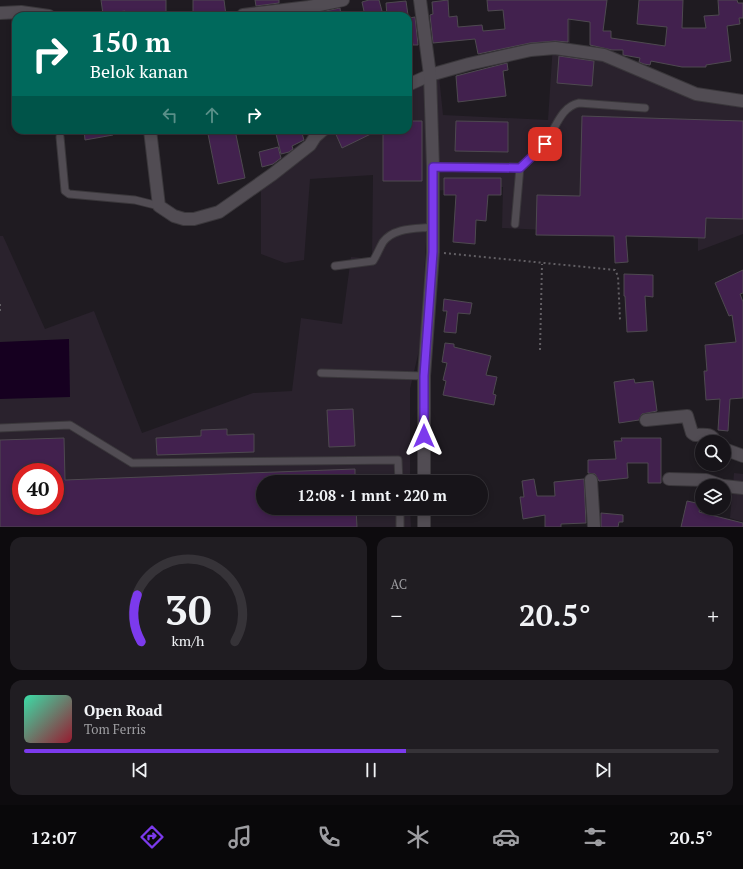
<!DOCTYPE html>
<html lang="id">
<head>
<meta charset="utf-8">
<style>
	body { margin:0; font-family:"PT Serif",serif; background:#201d22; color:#f1f3f6; height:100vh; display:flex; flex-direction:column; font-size:15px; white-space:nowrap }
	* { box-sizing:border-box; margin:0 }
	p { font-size:13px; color:#9e9ea2 }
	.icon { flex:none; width:22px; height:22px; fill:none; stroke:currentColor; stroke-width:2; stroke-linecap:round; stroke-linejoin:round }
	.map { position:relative; height:527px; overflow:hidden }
	.details { display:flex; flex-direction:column; gap:10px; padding:10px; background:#0d0b0e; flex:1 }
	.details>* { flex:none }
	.hud { position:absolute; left:12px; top:12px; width:400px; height:122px; border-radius:12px; box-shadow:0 2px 6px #0003,0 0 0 1px #363338; background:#00695c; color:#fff; overflow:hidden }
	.controls { position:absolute; left:695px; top:435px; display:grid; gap:8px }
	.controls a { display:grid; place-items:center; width:36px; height:36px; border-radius:50%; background:#171419; box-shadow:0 2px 6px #0003,0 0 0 1px #363338; font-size:20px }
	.speed { position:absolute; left:12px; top:463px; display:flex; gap:8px; font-size:20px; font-weight:700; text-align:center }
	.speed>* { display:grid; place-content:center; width:52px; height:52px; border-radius:50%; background:#171419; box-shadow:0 2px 6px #0003,0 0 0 1px #363338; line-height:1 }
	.speed .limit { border:6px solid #d22; background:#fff; color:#111 }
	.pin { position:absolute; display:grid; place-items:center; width:34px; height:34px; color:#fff; margin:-17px; border-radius:8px; box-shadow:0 2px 6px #0006 }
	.me { position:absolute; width:44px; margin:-22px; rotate:0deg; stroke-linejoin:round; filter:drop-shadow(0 0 3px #0008) }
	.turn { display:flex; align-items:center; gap:14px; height:84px; padding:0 12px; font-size:18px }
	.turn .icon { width:52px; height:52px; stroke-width:2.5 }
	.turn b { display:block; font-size:28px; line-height:34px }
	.lanes { display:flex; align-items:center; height:38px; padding:0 12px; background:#0003; justify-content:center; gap:20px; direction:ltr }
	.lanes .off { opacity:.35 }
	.big { font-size:30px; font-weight:700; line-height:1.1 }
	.details .tile { flex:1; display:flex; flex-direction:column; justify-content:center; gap:6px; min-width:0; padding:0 14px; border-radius:12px; background:#201d22 }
	.details .dial { align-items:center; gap:0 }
	.dial svg { height:104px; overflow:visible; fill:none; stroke:#363338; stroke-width:7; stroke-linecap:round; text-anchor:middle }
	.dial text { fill:#f1f3f6; stroke:none }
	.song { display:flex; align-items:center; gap:12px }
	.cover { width:48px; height:48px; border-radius:6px; background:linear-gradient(135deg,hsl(160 70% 55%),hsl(350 70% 35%)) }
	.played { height:4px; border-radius:2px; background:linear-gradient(90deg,#7c3aed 55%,#363338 55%) }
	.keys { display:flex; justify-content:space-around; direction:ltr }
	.heat { display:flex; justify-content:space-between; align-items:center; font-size:22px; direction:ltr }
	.details .tiles { flex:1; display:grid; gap:10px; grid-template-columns:1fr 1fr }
	.tile:last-child { grid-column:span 2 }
	.trip { position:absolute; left:256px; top:475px; width:232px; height:40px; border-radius:20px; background:#171419; box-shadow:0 2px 6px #0003,0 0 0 1px #363338; font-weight:700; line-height:40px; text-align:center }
	.dock { display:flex; height:64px; justify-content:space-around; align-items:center; background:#09080a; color:#9e9ea2 }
	.dock .icon { width:28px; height:28px }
	.dock .selected { color:#7c3aed }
	.dock b { font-size:18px; color:#f1f3f6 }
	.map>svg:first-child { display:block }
	.built { fill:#2a222d; fill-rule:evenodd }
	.water { fill:#160020 }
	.building { fill:#42214e; stroke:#4e4950; fill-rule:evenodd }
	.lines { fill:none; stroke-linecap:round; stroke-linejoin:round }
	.lane-casing { stroke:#3a373b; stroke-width:9 }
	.street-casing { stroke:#3a373b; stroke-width:14 }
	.secondary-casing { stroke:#3a373b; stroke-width:14 }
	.path { stroke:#625f64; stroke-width:2; stroke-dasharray:2 3; stroke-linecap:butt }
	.lane { stroke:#514c53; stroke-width:7 }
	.street { stroke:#514c53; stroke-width:12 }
	.secondary { stroke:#514c53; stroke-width:12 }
	.route-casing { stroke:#51269a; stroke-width:10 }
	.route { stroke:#7c3aed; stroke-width:7 }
</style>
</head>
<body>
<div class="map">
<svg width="743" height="527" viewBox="0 0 743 527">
	<rect width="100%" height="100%" fill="#1f1b21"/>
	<path class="built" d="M516,0h55l-1,44 36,4 84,42 53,4v140l-45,17v-14l-196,-9 1,-41 -74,4 -9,155 -10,43v93h-147v26h147l1,19h-411v-291h3l42,93 49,-18 48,122 111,-40 39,-2 9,-73 41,6 9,-67 21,2 1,-84 -63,4 -6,81 -19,3 -24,-9v-64l62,-60h85v-50l30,-14 5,49 105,5 5,-76 -30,4zM21,472h34v34h-34z
		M734,473l9,1v48l-13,-4z"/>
	<path class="water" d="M69,339l1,58 -70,2v-57z"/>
	<path class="building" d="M101,0h65v14l-41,2v-5l-22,3z
		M193,0h31l2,15h-33z
		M255,0h24v3l-23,3z
		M369,0h10l3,11 -17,5 -3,-14z
		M448,0l1,17 8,-1 1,11 24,-2 1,6 22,-2 -2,-19 -15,1 -1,-11h120l-4,31h8v7l54,8 2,-19 -30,-3 2,-24h44l-1,28h24l-2,-12 15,-1 -1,-15h19l1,3h5v15h-4l1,6 -13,2 4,35 -25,4v2h-24l-31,-6 -1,4 -6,-1 -5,-2 1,-4 -17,-3v-5h-11l-22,-5v-23l-22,-3v23l-13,-1 -25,2 -52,11 -3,-15 -42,4 -3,-28 3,-1 -1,-12z
		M406,1l2,14 -21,1 -1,-13z
		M340,8l1,8h-42l12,-2z
		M415,17l3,28h-5l-4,-27z
		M559,56l35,5 -2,25 -35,-3z
		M507,63l1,7 -5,1 3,25 -48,6 -2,-26z
		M582,116l161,5v98l-37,-1 -1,20 -79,-2 2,26 -13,1 -1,-27 -78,-1 1,-40 43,1z
		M408,121h14v60h-39v-51h25z
		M456,121l52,1v30l-53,-1z
		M84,130h29v5l-28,5z
		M226,130h9l10,48 -27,6 -10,-50z
		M275,130h26l3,10 -12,6 1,3 -4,3 -8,2z
		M334,130h45l-37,18z
		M278,147l3,11 -8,6 -11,3 -3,-15z
		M444,178h57v17h-13l-2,26 -10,-1 -1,24 -22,-2 3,-47h-12z
		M743,270v23l-3,1 3,8v96l-13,1 -2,32 -10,-1 2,-31 -14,1 -2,-29h3l-2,-26 31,-3 -4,-27 -3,1 -14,-33z
		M624,274l29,1v22l-8,-1 2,35 -20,1 -2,-36h-1z
		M444,299l28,4 -2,11 -12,-1 -2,20 -12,-1 3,-21h-4z
		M445,343l9,1v3l37,9 -5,19 11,2 -4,17 3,1 -2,10 -51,-10 3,-14 -3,-1 4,-17 -5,-1z
		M634,379l1,4 18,-2 4,30 -15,3 -3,6 -20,3 -5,-41z
		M353,409l2,37 -26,1 -2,-37z
		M227,429v6l27,-1v18l-97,3 -1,-17 45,-2v-6z
		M64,438l1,42 290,-11v13h-92v26h93l1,19h-357v-87zM21,472h34v34h-34z
		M621,438h40v45h-13v-20h-21l1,15 -29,3 -4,-7 -7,-1v-13l28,-1 -2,-18h8z
		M534,479l3,17h18l-1,-14 30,-3 2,44 -25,1v3h-16v-12l-22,4 -3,-22h4l-2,-16z
		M687,501l14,3 -2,8 44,11v4h-62z
		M601,513l22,2v7h-4l-1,5h-17z"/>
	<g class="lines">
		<g class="lane-casing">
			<path id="lane" d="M60,137l5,54 4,3 66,6 24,6
				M433,167h87c8,-7 19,-15 25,-24 11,-14 15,-36 34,-40l66,5
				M515,224l5,-57
				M335,266l38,-5c4,-6 6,-12 10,-19 11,-15 33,-13 50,-15
				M321,373l103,3
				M0,428l70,-3 62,38 266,-3 1,22
				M400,508v19"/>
		</g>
		<g class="street-casing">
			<path id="street" d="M0,13l21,-1 28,4
				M243,15l66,-8 34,-7
				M408,85l22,-10 39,-11 62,-14 24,-2 49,7 92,39 47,7
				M150,130l9,76 15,10 10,3h10l25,-7 54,-38 37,-29 5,-8 8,-7
				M646,420l41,-4 5,17 3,2c8,0 17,-3 20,7
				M724,449l19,7
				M669,479l37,1 17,6
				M591,480l3,47
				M724,486l19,2"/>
		</g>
		<g class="secondary-casing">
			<path id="secondary" d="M420,0l10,75 3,92v85l-9,124v106
				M424,527v-19"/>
		</g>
		<path class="path" d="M444,253l171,17 3,6 2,44
			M0,304v10
			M540,350l2,-86"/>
		<use href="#lane" class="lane"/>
		<use href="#street" class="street"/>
		<use href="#secondary" class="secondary"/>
	</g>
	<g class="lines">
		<g class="route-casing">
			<path id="route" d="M424,436v-60l9,-124v-85l87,1 25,-24"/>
		</g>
		<use href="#route" class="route"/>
	</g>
</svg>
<div class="controls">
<a><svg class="icon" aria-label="search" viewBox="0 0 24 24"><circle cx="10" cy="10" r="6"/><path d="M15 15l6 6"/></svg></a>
<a><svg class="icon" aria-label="layers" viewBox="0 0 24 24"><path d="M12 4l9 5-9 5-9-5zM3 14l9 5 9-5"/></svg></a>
</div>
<div class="speed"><div class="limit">40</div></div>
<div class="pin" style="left:545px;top:144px;background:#d93025"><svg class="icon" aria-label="arrive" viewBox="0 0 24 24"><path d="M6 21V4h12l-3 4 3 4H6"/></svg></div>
<svg class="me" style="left:424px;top:436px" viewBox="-20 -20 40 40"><path d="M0-17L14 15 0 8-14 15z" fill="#7c3aed" stroke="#fff" stroke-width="4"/></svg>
<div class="trip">12:08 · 1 mnt · 220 m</div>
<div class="hud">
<div class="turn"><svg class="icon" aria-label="right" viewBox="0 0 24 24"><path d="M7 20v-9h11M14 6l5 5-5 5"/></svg><div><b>150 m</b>Belok kanan</div></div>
<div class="lanes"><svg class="icon off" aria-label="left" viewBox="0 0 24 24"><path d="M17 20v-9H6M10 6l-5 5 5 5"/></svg><svg class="icon off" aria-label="ahead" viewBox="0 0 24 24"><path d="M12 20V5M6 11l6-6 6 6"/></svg><svg class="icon" aria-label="right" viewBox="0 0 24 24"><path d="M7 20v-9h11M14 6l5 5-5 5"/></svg></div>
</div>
</div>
<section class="details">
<div class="tiles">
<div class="tile dial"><svg viewBox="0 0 100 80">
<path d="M14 69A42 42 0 1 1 86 69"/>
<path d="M14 69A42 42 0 0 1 11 33" stroke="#7c3aed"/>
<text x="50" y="56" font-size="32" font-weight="700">30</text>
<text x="50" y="72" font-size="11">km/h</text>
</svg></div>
<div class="tile"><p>AC</p>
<div class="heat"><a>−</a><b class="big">20.5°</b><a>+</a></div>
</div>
<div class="tile">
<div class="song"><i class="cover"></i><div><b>Open Road</b><p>Tom Ferris</p></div></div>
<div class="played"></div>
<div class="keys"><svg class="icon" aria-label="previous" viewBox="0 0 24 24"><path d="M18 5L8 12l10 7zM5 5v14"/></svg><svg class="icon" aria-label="pause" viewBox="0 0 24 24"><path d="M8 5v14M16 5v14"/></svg><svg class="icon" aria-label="next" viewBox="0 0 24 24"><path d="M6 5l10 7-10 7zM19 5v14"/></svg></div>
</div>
</div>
</section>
<nav class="dock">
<b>12:07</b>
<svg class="icon selected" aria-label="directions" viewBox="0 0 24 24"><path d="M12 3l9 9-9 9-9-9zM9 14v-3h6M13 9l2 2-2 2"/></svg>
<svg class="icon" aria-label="music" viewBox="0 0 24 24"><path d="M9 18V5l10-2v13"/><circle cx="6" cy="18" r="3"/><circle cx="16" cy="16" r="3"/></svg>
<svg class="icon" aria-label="phone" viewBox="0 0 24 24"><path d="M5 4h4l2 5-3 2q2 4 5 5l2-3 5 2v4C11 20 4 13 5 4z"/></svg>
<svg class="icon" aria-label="climate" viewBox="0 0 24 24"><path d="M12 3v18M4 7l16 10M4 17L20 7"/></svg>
<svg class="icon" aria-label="car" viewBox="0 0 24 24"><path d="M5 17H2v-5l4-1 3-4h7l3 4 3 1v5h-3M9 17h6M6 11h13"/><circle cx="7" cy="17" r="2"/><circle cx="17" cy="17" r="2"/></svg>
<svg class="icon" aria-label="filters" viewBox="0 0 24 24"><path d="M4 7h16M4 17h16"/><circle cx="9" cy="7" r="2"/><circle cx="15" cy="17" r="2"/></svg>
<b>20.5°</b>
</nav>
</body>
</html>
